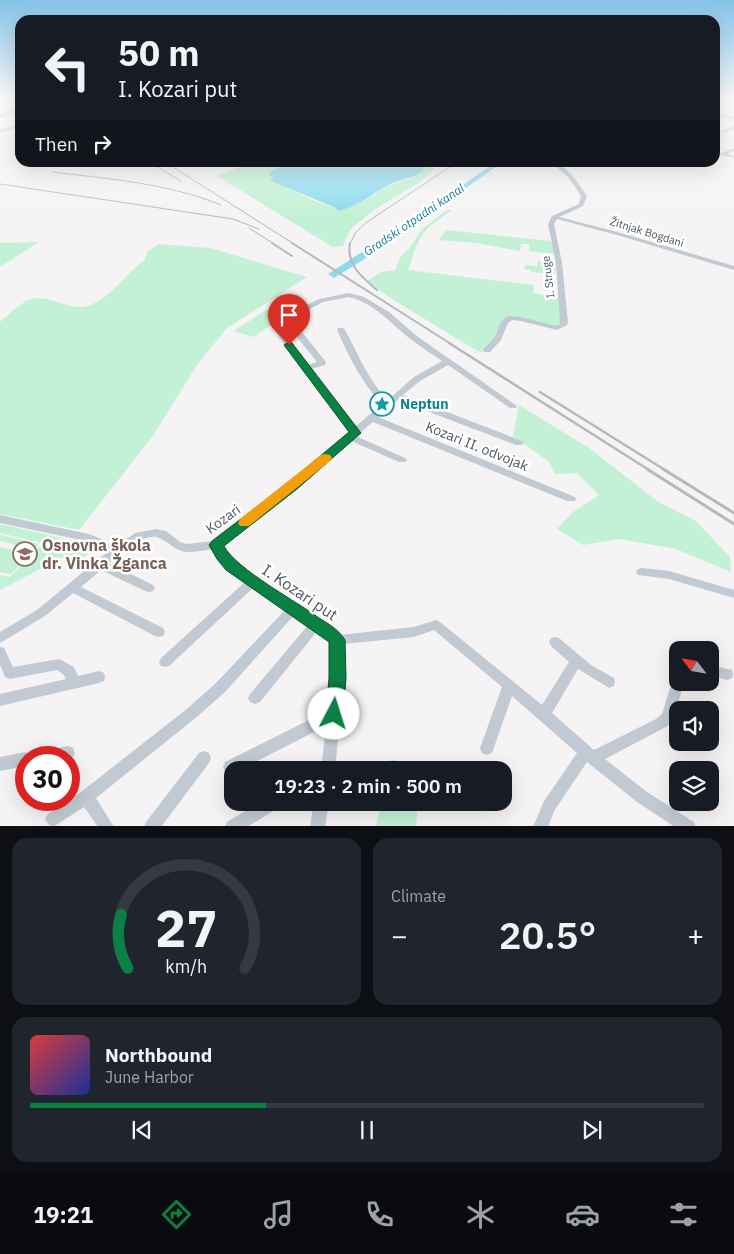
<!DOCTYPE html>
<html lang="en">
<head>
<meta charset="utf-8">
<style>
	body { margin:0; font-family:"IBM Plex Sans",sans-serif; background:#20242c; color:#f1f3f6; height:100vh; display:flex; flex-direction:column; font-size:19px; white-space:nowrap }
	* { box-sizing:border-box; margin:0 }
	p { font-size:16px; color:#9ea1a6 }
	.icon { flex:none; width:28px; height:28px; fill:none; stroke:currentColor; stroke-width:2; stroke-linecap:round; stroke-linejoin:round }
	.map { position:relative; height:826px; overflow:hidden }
	.sheet { display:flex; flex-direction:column; gap:12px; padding:12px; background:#0d0f14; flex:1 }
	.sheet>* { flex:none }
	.hud { position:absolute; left:15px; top:15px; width:705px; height:152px; border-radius:15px; box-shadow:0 5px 20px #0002; background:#171b24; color:#f1f3f6; overflow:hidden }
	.needle { width:32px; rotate:301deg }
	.fabs { position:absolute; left:669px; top:641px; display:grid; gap:10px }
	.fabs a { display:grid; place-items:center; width:50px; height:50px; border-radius:10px; background:#171b24; box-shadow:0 5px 20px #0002; font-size:25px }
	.speed { position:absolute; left:15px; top:746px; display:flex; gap:10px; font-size:25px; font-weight:700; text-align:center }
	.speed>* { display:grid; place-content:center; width:65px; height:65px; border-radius:50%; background:#171b24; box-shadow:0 5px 20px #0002; line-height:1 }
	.speed .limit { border:8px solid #d22; background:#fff; color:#111 }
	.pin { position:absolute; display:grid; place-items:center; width:42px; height:42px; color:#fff; margin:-51px -21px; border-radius:50% 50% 50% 0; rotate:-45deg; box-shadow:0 0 5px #0007 }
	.pin .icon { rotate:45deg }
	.me { position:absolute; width:55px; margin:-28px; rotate:5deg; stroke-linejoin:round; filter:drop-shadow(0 0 4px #0008) }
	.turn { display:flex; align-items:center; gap:18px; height:105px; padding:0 20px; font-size:22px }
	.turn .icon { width:65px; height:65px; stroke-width:2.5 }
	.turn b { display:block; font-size:35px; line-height:42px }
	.then { display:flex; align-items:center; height:48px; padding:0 20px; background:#0003; gap:10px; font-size:19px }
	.big { font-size:38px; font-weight:600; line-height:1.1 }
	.sheet .card { flex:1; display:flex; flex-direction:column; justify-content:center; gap:8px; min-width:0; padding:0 18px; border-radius:15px; background:#20242c }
	.sheet .dial { align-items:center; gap:0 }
	.dial svg { height:130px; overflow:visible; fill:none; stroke:#363941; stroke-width:7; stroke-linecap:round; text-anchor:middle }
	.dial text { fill:#f1f3f6; stroke:none }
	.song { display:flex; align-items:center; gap:15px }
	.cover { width:60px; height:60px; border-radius:8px; background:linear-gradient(135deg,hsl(0 70% 55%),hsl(230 70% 35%)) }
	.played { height:5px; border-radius:2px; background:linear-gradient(90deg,#0b8043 35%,#363941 35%) }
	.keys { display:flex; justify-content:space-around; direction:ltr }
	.heat { display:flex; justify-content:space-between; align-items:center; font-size:28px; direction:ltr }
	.sheet .tiles { flex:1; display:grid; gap:12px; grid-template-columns:1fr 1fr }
	.card:last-child { grid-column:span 2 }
	.trip { position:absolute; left:224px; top:761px; width:288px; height:50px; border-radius:15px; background:#171b24; box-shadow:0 5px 20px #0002; font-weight:600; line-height:50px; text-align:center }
	.tabs { display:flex; height:80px; justify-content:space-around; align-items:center; background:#090b0e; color:#9ea1a6 }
	.tabs .icon { width:35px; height:35px }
	.tabs .current { color:#0b8043 }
	.tabs b { font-size:22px; color:#f1f3f6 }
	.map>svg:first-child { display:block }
	.green { fill:#c3f1d5 }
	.water { fill:#90daee }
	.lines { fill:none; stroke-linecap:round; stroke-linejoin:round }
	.minor { fill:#c1cad2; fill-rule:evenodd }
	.major { fill:#b3c2d1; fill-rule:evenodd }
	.rail-far3 { stroke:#b5b8bd; stroke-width:1 }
	.rail-far2 { stroke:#b5b8bd; stroke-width:2 }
	.rail-far1 { stroke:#b5b8bd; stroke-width:2.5 }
	.rail { stroke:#b5b8bd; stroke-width:3 }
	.route { fill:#0b8043; stroke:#07532c }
	.slow { fill:#f59e0b }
	.labels { text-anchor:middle; stroke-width:5; stroke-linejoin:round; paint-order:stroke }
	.far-street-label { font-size:11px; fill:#4a5661; stroke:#fff }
	.far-water-label { font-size:12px; font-style:italic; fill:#0c7c9b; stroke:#fff }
	.culture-label { font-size:14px; font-weight:bold; fill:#0d838f; stroke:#fff; text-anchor:start }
	.street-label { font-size:14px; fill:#4a5661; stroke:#fff }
	.near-education-label { font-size:16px; font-weight:bold; fill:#785e54; stroke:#fff; text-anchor:start }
	.near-street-label { font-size:16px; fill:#4a5661; stroke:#fff }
</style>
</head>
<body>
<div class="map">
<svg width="734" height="827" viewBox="0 0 734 827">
	<rect width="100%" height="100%" fill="#f5f3f3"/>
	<path class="green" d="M250,163h38l-8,3 -5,12c17,14 48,29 71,31l18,-11 10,-3 9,-7 32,-12 9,-10 -9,-3h17l2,6 -14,13 -48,29 -22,19 -7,16 -10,1 -116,-71z
		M447,210h5c-31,21 -32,24 -44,60l126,15 -1,8 27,5 3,25 -5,4 -46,-10 -26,31 -5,4 -4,-1 -85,-52 -25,-18 14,-9 14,-2 6,-14 8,-7 13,-20z
		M446,230l105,11 4,13 -26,-3v-7h-8l-1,7 -43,-8 -38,-3z
		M39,242l-39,25v-24z
		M158,244l52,4 97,29 -80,51 -30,37 -45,72 -73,93 -79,-16v-192c7,-6 23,-21 31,-23 19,-5 39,13 57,7 23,-8 38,-33 57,-46l2,-8z
		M538,261l18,2 -1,11 -24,-2v-2l-7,-1 1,-4 12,1z
		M275,304l18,5 -39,28 -20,-6z
		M519,405l70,43 68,53 39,20 34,36 1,15 -55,-23 -56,-10 -37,6 -26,-16 16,-17 26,-17 -22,-22 -22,1 -7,-13 -35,-25z
		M0,524l61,14 -7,8 -54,-13z
		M0,535l39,9 -5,6 -34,-9z
		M62,538l35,10 -22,15 -8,-8 -67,35v-15l10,2 21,-23 -7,-2 3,-3 8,2 6,-6 14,3z
		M0,547l29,7 -18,20 -11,-2z
		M390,759l31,7v4h-34z
		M381,803h37l-2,23h-40z"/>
	<path class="water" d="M496,162l5,1 -119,85 -48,30 -6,-4 93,-60z
		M415,163l9,3 -1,5c-12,8 -27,9 -40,17 -14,8 -29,20 -45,23l-2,-3 -67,-28 6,-2 -6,-3 1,-3 18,-9z"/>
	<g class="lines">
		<path class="minor" d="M715,113l19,4v2l-19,-4z
			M20,123v3l-20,7v-3z
			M734,126v3l-9,4 -4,-1z
			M734,148v3l-7,3 7,2v2l-19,-4v-2l7,1z
			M551,162c15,0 28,23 36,34l-4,10 -24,11 62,16 113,33v4l-117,-35 -60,-16 -3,5 8,39 6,59 -1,3 -10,5 -36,-9 -9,-1 -4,3 -7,17 -11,12h-6l-1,-2 12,-13 6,-15 6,-6 14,1 35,9 4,-2 -4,-61 -8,-39 4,-8 27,-12 2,-8 -12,-18z
			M349,293l15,4 25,15 29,25 99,69 -1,2h-6l-62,-43 -28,16 -17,14 119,46 2,2 -2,2h-6l-118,-45 -20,17 197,80 1,2 -1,2h-8l-194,-79 -17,14 49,22 2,2 -2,2h-6l-48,-21 -55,47 -73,58c7,10 14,18 24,25 4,4 10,6 13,10 27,17 56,32 79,54l75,-8 22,-7 4,2 102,83 27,-43 -18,-16 -2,-4 2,-4 4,-1 4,1 32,27 23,13 1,4 -1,4 -5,2 -31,-19 -26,44 42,37 62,-31 6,-5 10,-32 1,-4 5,-1v5h6l-10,36 -2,4 -6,5 -61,32 42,33 47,30 2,5h-21l-38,-25 -50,-40 -33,49 -6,16h-15l11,-26 33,-48 -65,-57 -20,57 -5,2 -5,-2 -2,-5 22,-61 -68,-57 -20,7 -71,7v34l-3,33 2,3 -2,4 -5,52h-14l5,-44 -87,44h-7v3l-2,1 -5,-2 -2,-5 2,-5 102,-51 4,-33v-36l-13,-12 -58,72 -5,2 -5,-2 -2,-4 2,-4 59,-70 -14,-10 -69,77 -28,25 -102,82 18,29h-16l-14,-20 -31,20 -5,-3 -3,-5 3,-5 33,-22 107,-84 28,-25 70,-74 -33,-21 -84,78 -4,1 -4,-1 -2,-4 2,-4 84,-76 -22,-19 -9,-14c-9,1 -18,3 -27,3 -13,-1 -17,-10 -28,-14 -13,-7 -40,17 -50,25l44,22 2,3 -2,3 -4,1 -4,-1 -44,-21 -20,17 82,41 2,4 -2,4 -4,1 -4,-1 -82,-43 -28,23 -45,27v-11l37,-22 69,-57 -10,-7 -10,-5 -86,-18v-8l89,19 15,6 10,8 21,-15 21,-4 10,2 14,11 6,2 28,-3 76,-57 60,-52 -48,-62 -30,-44 6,-7 41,-20zM349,297c26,6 44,29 64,44 10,7 20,14 29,20l-28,16 -26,23c-21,-21 -30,-47 -44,-72h-6l-1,2c12,27 25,53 45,74l-27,23 -44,-58 14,-4 1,-2 -1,-2 -27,-34h-3l-13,3 -2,-4 4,-3 39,-21zM293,332l24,30 -9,3 -23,-31z
			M642,568l27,3 65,19v8l-65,-19 -31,-4 -2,-3 2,-3z
			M0,647l4,1 9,19 46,-8 15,8 4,9 21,-5 5,2 1,4 -1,4 -5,2 -99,23v-12l66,-15 -2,-4 -7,-5 -47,9 -5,-2 -5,-12z
			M710,665l22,5 1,4 -1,4 -5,2 -17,-5z
			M68,746l5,2 2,5 -2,5 -4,1v-1h-43v8l-26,5v-14l26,-5 6,4 1,-3z
			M204,751l5,2 2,5 -2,5 -48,64h-17l2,-5 53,-69z
			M260,802h22l-2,5 -33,20h-22l2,-5z
			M314,802h15l-4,25h-15z"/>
		<path class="major" d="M20,106v4l-20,8v-4z"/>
		<path class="rail-far3" d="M150,162l32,20
			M165,162l129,82
			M52,172c57,7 115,11 169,33
			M0,184l233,35 26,10
			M249,228l25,16
			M350,244l6,-12 11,-10 90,-60"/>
		<path class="rail-far2" d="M272,243l20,13
			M292,243l159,101
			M350,243c-4,22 12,34 27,47"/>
		<path class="rail-far1" d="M449,343l200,127
			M540,392l125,78"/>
		<path class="rail" d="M647,469l87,55
			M663,469l71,44"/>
	</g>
	<linearGradient id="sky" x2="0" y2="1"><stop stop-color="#85c3ea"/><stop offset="0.46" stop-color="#fafafa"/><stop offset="1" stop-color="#fafafa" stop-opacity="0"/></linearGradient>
	<rect width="734" height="216" fill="url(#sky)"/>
	<path class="route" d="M289,342l3,1 69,90 -64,56 -73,57c12,23 72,55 95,72 10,6 20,12 26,22l1,38 -3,36 -2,6 -7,2 -6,-2 -2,-6 3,-36v-36l-103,-72 -9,-11 -8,-14 3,-4 76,-58 61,-51 -65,-87z"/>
	<path class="slow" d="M325,454l5,1 2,3 -2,3 -81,65h-9l-2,-3 2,-4 81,-64z"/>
	<defs>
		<g id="sight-ring" transform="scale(1.25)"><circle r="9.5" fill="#fff" stroke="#0f9aa8" stroke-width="1.5"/><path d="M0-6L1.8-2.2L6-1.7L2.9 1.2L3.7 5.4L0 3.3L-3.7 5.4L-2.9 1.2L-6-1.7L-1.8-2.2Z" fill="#0f9aa8"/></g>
		<g id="school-ring" transform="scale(1.25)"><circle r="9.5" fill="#fff" stroke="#8d6e63" stroke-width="1.5"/><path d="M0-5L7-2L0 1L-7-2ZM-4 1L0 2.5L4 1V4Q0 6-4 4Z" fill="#8d6e63"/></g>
	</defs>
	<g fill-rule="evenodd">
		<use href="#sight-ring" x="382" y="404"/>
		<use href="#school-ring" x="25" y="554"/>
	</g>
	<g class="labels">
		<g class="far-street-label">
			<text transform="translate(647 232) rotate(17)" y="4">Žitnjak Bogdani</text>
			<text transform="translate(548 277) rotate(-97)" y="4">I. Struge</text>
		</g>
		<g class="far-water-label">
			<text transform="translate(414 220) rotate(-34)" y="4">Gradski otpadni kanal</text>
		</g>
		<g class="culture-label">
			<text x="400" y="409">Neptun</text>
		</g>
		<g class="street-label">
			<text transform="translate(477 446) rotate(22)" y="5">Kozari II. odvojak</text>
			<text transform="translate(223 519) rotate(-36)" y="5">Kozari</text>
		</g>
		<g class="near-education-label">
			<text x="42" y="551">Osnovna škola<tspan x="42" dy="18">dr. Vinka Žganca</tspan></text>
		</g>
		<g class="near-street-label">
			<text transform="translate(300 592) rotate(34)" y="6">I. Kozari put</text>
		</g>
	</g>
</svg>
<div class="fabs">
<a><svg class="needle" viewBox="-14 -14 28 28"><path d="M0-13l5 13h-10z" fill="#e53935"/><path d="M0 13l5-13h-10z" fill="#9ea1a6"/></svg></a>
<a><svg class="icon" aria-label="sound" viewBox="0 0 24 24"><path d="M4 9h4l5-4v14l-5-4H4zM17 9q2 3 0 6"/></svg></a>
<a><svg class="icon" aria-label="layers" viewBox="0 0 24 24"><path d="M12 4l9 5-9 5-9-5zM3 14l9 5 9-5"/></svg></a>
</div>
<div class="speed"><div class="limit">30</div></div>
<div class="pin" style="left:289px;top:345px;background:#d93025"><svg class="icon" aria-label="arrive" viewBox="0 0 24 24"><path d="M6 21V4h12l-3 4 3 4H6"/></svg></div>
<svg class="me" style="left:334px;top:714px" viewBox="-20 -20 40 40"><circle r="19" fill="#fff"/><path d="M0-13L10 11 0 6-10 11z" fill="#0b8043"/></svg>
<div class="trip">19:23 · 2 min · 500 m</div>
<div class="hud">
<div class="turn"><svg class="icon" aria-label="left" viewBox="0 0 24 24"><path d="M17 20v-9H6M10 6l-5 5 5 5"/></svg><div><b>50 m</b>I. Kozari put</div></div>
<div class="then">Then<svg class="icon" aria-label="right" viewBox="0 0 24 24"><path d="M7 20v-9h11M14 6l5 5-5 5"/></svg></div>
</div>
</div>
<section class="sheet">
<div class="tiles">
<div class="card dial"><svg viewBox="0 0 100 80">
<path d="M14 69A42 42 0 1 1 86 69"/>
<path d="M14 69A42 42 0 0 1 10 36" stroke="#0b8043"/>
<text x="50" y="56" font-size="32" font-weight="700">27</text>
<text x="50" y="72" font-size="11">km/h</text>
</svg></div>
<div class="card"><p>Climate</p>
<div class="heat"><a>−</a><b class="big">20.5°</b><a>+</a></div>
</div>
<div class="card">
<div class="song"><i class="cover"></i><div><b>Northbound</b><p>June Harbor</p></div></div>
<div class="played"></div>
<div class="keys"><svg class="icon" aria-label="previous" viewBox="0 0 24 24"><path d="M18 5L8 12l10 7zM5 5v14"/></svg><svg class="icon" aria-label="pause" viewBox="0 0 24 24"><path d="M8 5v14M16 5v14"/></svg><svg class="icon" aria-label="next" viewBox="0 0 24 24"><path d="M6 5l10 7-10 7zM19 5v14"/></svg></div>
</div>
</div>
</section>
<nav class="tabs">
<b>19:21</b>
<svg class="icon current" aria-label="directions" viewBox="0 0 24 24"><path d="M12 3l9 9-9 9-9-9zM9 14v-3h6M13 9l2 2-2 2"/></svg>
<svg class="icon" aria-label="music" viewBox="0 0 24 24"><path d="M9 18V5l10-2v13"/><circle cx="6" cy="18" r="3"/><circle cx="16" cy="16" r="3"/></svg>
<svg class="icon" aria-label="phone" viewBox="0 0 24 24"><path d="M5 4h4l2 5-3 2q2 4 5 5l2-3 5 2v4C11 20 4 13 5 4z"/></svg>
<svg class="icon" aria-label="climate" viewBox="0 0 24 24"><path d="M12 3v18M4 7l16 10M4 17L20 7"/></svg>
<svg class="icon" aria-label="car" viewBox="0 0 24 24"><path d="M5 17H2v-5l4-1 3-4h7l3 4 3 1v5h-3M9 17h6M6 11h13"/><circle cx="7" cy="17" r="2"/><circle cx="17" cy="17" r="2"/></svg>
<svg class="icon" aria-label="filters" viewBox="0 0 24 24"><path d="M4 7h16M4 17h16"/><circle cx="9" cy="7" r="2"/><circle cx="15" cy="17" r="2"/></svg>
</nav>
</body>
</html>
